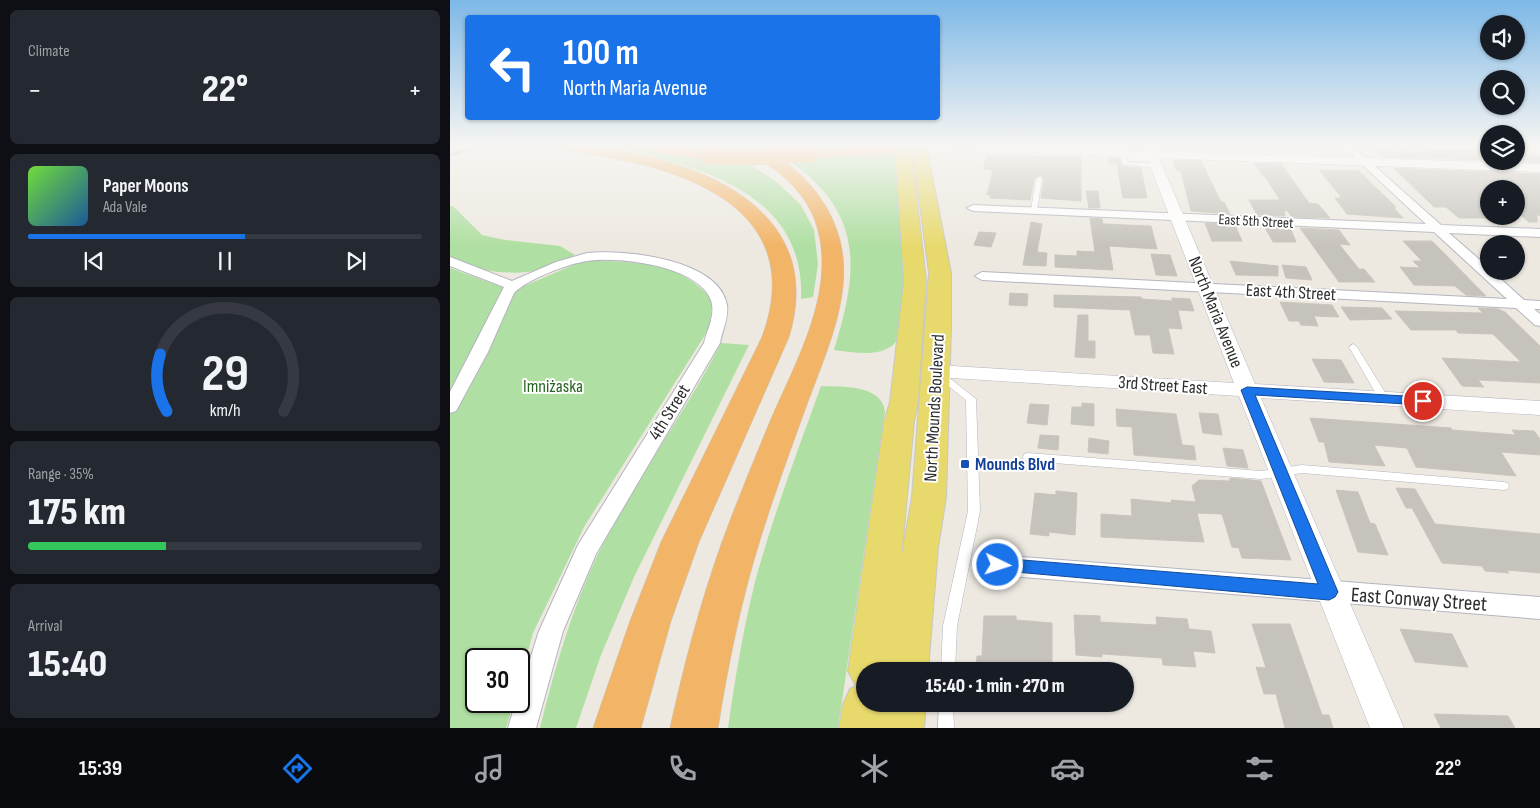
<!DOCTYPE html>
<html lang="en">
<head>
<meta charset="utf-8">
<style>
	body { margin:0; font-family:"Sofia Sans Condensed",sans-serif; background:#242831; color:#f1f3f6; height:100vh; display:flex; flex-direction:column; font-size:19px; white-space:nowrap }
	* { box-sizing:border-box; margin:0 }
	p { font-size:16px; color:#9ea1a6 }
	.icon { flex:none; width:28px; height:28px; fill:none; stroke:currentColor; stroke-width:2; stroke-linecap:round; stroke-linejoin:round }
	.map { position:relative; flex:1; overflow:hidden }
	.details { display:flex; flex-direction:column; gap:10px; padding:10px; background:#0d0f14; width:450px }
	.details>* { flex:none }
	.banner { position:absolute; left:15px; top:15px; width:475px; height:105px; border-radius:5px; box-shadow:0 1px 4px #0004; background:#1a73e8; color:#fff; overflow:hidden }
	.buttons { position:absolute; left:1030px; top:15px; display:grid; gap:10px }
	.buttons a { display:grid; place-items:center; width:45px; height:45px; border-radius:50%; background:#171b24; box-shadow:0 1px 4px #0004; font-size:25px }
	.speed { position:absolute; left:15px; top:648px; display:flex; gap:10px; font-size:25px; font-weight:700; text-align:center }
	.speed>* { display:grid; place-content:center; width:65px; height:65px; border-radius:50%; background:#171b24; box-shadow:0 1px 4px #0004; line-height:1 }
	.speed .limit { border:2px solid #111; border-radius:8px; background:#fff; color:#111 }
	.pin { position:absolute; display:grid; place-items:center; width:42px; height:42px; color:#fff; margin:-21px; border:2px solid #fff; border-radius:50%; box-shadow:0 1px 5px #0007 }
	.me { position:absolute; width:55px; margin:-28px; rotate:94deg; stroke-linejoin:round; filter:drop-shadow(0 0 4px #0008) }
	.turn { display:flex; align-items:center; gap:18px; height:105px; padding:0 15px; font-size:22px }
	.turn .icon { width:65px; height:65px; stroke-width:2.5 }
	.turn b { display:block; font-size:35px; line-height:42px }
	.big { font-size:38px; font-weight:800; line-height:1.1 }
	.details .widget { flex:1; display:flex; flex-direction:column; justify-content:center; gap:8px; min-width:0; padding:0 18px; border-radius:8px; background:#242831 }
	.details .dial { align-items:center; gap:0 }
	.dial svg { height:130px; overflow:visible; fill:none; stroke:#363941; stroke-width:7; stroke-linecap:round; text-anchor:middle }
	.dial text { fill:#f1f3f6; stroke:none }
	.song { display:flex; align-items:center; gap:15px }
	.cover { width:60px; height:60px; border-radius:8px; background:linear-gradient(135deg,hsl(100 70% 55%),hsl(210 70% 35%)) }
	.played { height:5px; border-radius:2px; background:linear-gradient(90deg,#1a73e8 55%,#363941 55%) }
	.keys { display:flex; justify-content:space-around; direction:ltr }
	.heat { display:flex; justify-content:space-between; align-items:center; font-size:28px; direction:ltr }
	.charge { height:8px; border-radius:4px; background:linear-gradient(90deg,#34c759 35%,#363941 0) }
	.trip { position:absolute; left:406px; top:662px; width:278px; height:50px; border-radius:25px; background:#171b24; box-shadow:0 1px 4px #0004; font-weight:800; line-height:50px; text-align:center }
	.tabs { display:flex; height:80px; justify-content:space-around; align-items:center; background:#090b0e; color:#9ea1a6 }
	.tabs .icon { width:35px; height:35px }
	.tabs .active { color:#1a73e8 }
	.tabs b { font-size:22px; color:#f1f3f6 }
	main { display:flex; flex:1; min-height:0 }
	.map>svg:first-child { display:block }
	.green { fill:#afdfa2 }
	.building { fill:#c6c3bc; stroke:#c9c5ba }
	.lines { fill:none; stroke-linecap:round; stroke-linejoin:round }
	.service-casing { stroke:#b4b5bf; stroke-width:1 }
	.minor-casing { stroke:#b4b5bf; stroke-width:2 }
	.tertiary-casing { stroke:#b4b5bf; stroke-width:1 }
	.primary-casing { stroke:#c8c8c8; stroke-width:2 }
	.motorway-casing { stroke:#c8c8c8; stroke-width:1 }
	.service { fill:#fff; fill-rule:evenodd }
	.minor { fill:#fff; fill-rule:evenodd }
	.tertiary { fill:#fff; fill-rule:evenodd }
	.primary { fill:#e7d96c; fill-rule:evenodd }
	.motorway { fill:#f2b466; fill-rule:evenodd }
	.rail { stroke:#a3a4b5; stroke-width:2.5 }
	.motorway-bridge-casing { stroke:#c8c8c8; stroke-width:19; stroke-linecap:butt }
	.motorway-bridge { stroke:#f2b466; stroke-width:18 }
	.route { fill:#1a73e8; stroke:#114b97 }
	.transit-dot { fill:#1a4fb4; stroke:#fff; stroke-width:2 }
	.labels { text-anchor:middle; stroke-width:4; stroke-linejoin:round; paint-order:stroke }
	.far-street-label { font-size:15px; fill:#2d2d2d; stroke:#fff }
	.street-label { font-size:18px; fill:#2d2d2d; stroke:#fff }
	.park-label { font-size:18px; fill:#276621; stroke:#fff }
	.transit-label { font-size:18px; font-weight:bold; fill:#164399; stroke:#fff; text-anchor:start }
	.near-street-label { font-size:21px; fill:#2d2d2d; stroke:#fff }
</style>
</head>
<body>
<main>
<section class="details">
<div class="widget"><p>Climate</p>
<div class="heat"><a>−</a><b class="big">22°</b><a>+</a></div>
</div>
<div class="widget">
<div class="song"><i class="cover"></i><div><b>Paper Moons</b><p>Ada Vale</p></div></div>
<div class="played"></div>
<div class="keys"><svg class="icon" aria-label="previous" viewBox="0 0 24 24"><path d="M18 5L8 12l10 7zM5 5v14"/></svg><svg class="icon" aria-label="pause" viewBox="0 0 24 24"><path d="M8 5v14M16 5v14"/></svg><svg class="icon" aria-label="next" viewBox="0 0 24 24"><path d="M6 5l10 7-10 7zM19 5v14"/></svg></div>
</div>
<div class="widget dial"><svg viewBox="0 0 100 80">
<path d="M14 69A42 42 0 1 1 86 69"/>
<path d="M14 69A42 42 0 0 1 10 34" stroke="#1a73e8"/>
<text x="50" y="56" font-size="32" font-weight="700">29</text>
<text x="50" y="72" font-size="11">km/h</text>
</svg></div>
<div class="widget"><p>Range · 35%</p><b class="big">175 km</b><div class="charge"></div></div>
<div class="widget"><p>Arrival</p><b class="big">15:40</b></div>
</section>
<div class="map">
<svg width="1090" height="728" viewBox="0 0 1090 728">
	<rect width="100%" height="100%" fill="#ede9e1"/>
	<path class="green" d="M169,145l47,9 82,9 30,20 23,22 13,25 4,34 -5,33 -12,2c5,-108 -105,-133 -188,-152z
		M442,152l5,2 5,51 -3,1c2,23 11,125 -5,138 -16,14 -40,8 -60,6 24,-78 31,-135 -43,-188l2,-6z
		M0,206h3l29,29 23,5 55,6 15,9c-36,25 -85,20 -125,6z
		M145,260c46,4 86,1 117,40l-2,27 -126,200 -51,106 -14,50v-24h-43v42h38l-8,27h-56v-460l41,15 26,6 61,-26z
		M271,343l28,2 -115,232 -33,78 -25,73h-36c16,-64 34,-127 64,-186 35,-68 82,-130 117,-199z
		M371,386c20,1 60,-2 64,25l-47,317h-110c7,-49 15,-98 27,-146 18,-67 43,-132 66,-196z"/>
	<path class="building" d="M977,150h62v10l-107,-3 -5,-6 54,1z
		M1066,152l24,4v6l-24,-1z
		M537,155l94,2v44l-40,-3 3,-19 -4,-4 -6,4 -4,21 -40,-2 1,-3h-4l6,-25 -10,-1z
		M658,158h11l4,8 18,2 6,30h-24l-6,-34h-8z
		M723,160l28,1 20,41h3l6,12 -39,-3 -9,-36 -2,-5h-4z
		M804,163l27,1 28,39 9,1 12,14 -38,-1 -5,-7 -3,2 1,4 -28,-1 -8,-15h31l-16,-25h-2z
		M944,168l146,6v42l-3,-2v8h-8l-13,-11v-22h-25l-2,-2v31h-30l-13,-11h-12z
		M869,170l40,1 37,36h-3l10,11 -56,-4 -12,-16h7z
		M636,191h12l2,17h-11z
		M640,218l12,1 1,5 48,2 6,23 -48,-3 4,24 -58,-3v-12l22,1v-5l18,1z
		M581,222l11,2 -5,28 10,1 -1,13 -23,-1z
		M755,223l30,2 7,16h-30z
		M814,226l26,1 6,15h-23z
		M850,228l39,2 11,15 -11,-1 20,25h5l11,13h-36z
		M529,232l17,1 -5,14 -17,-2z
		M953,241h29l54,55 -20,-1 -11,-9 -41,-1 -14,-18 20,1 -7,-7h9z
		M701,254l19,1 7,21 -21,-1z
		M780,261l48,5v10l-42,-1z
		M832,265l24,2 6,13 -26,-2z
		M560,293l18,1 -1,12 -18,-1z
		M604,295l87,2 1,2 30,2v-3l18,1 4,12 -16,-1 4,19 -14,-1 6,26 -21,-1 -3,-18h-15l-5,-25 -76,-3z
		M830,302l52,3 7,12 -25,-1 4,10 -17,-1 -2,-4h-10z
		M891,307l41,1 10,11 -42,1z
		M1028,308l20,1 7,3 35,34v37l-62,-3 6,7 -22,-1 -20,-28 79,4 -28,-28 -35,-1 -2,-3h-45l-16,-19 88,2z
		M628,315h10v26h7v17l-20,-1z
		M862,359l29,1 13,23 -30,-1z
		M632,403l12,1v22l-23,-2 1,-17h10z
		M580,404l19,1 -2,20 -20,-2z
		M666,409l60,5 6,31 12,1 2,14 -62,-5 -2,-28 -15,-1z
		M749,413l19,1 4,21 -19,-2z
		M860,418l141,10 1,2 64,5 -4,-5 22,1 6,8v16l-39,-3 15,24 -100,-9 -9,-19 -33,-3 11,21 -56,-4 -5,-20h-5z
		M590,435l19,1 -1,14 -20,-2z
		M639,438l20,3 -1,13 -20,-2z
		M773,448l20,2 5,18 -21,-2z
		M780,478l31,3 30,79 -49,-2 -3,-10 -7,-1 -10,-33 -25,-1 7,29 -103,-5v-23l31,2 -1,-17 41,4 -1,-3 25,2 -4,-16 7,-6 31,1z
		M946,488l19,1 20,35 105,10v39l-33,-3 2,3 -24,-2 -3,-5 -40,-3 -30,-55h-6z
		M886,490l22,2 12,31 5,1 13,31 -30,-3z
		M606,491l21,2 -2,42 -26,-3v4l-19,-2 5,-41 21,2z
		M624,615l26,1v6l57,3 -1,-8 31,2 2,10 22,2 4,22 -22,-2 3,16 -33,-2 -1,-7 -60,-4v3l-26,-2z
		M534,616h32v4l36,3v46l-36,-2v4l-40,-1 1,-14h5z
		M802,624h38l32,91h7l4,13h-48l-9,-34h-12l-8,-27 10,1z
		M950,629l52,5 16,33 -53,-5z
		M984,714l74,2 7,12h-74z"/>
	<g class="lines">
		<g class="service-casing">
			<path id="service" d="M672,150l3,2 1,7 3,-2h25l3,2 -3,2h-25l-2,-2v3l30,2 3,2 -3,2 -34,-4 -4,-12z
				M589,177l3,2 -5,31 -3,2 -3,-2 5,-31z
				M903,344l4,3 32,52 -2,2h-6l-2,-2 -30,-52z
				M490,372l3,1 33,26 4,112 -23,115 -2,45h-14l2,-45 25,-115 -2,-111 -29,-23 -1,-2 1,-2z
				M578,453l233,18 41,-6 202,17 4,1 1,3 -1,3 -4,1 -202,-17 -41,6 -233,-18 -4,-1 -1,-3 1,-3z
				M489,704h14l1,24h-16z"/>
		</g>
		<g class="minor-casing">
			<path id="minor" d="M891,145h10l90,80 99,4v8l-91,-4 40,35v3h3l32,29 16,1v8h-6l6,5v12l-5,-1 -19,-17 -534,-28 -7,-4 7,-4 525,27 -73,-67 -461,-21 -6,-3 6,-3 453,19z
				M137,253c37,-4 132,6 140,52 2,13 -5,26 -7,38l-124,211 -33,77 -27,97h-28l8,-27h3v-7l20,-63 39,-86 126,-202c3,-14 13,-30 6,-45 -14,-32 -91,-42 -123,-37 -20,3 -59,18 -73,32l-26,59 -32,59 -6,2v-21l54,-105 -54,-21v-9l62,24 44,-19z
				M548,555l542,42v22l-542,-44 -8,-3 -3,-7 3,-7z"/>
		</g>
		<g class="tertiary-casing">
			<path id="tertiary" d="M452,145h124l118,6 -2,-6h12l2,6 384,13v8l-381,-14 96,226 285,17v14l-279,-17 143,330h-34l-131,-332 -303,-19 -7,-2 -3,-4 3,-4 7,-2 298,18 -87,-225 -178,-9 -66,2 -6,-3z"/>
		</g>
		<g class="primary-casing">
			<path id="primary" d="M448,145h10l3,3 15,133 -8,121 -4,20 -13,138 11,-63 17,-224 -17,-128h14l25,128v55l-5,169 -8,51 -10,123h-63v33h61l-2,24h-85l4,-24 7,-15 6,-3 -8,-15 36,-249 6,-20 14,-121 -9,-133z"/>
		</g>
		<g class="motorway-casing">
			<path id="motorway" d="M108,145c29,-1 55,4 83,10 93,20 181,73 148,182l-90,205 -28,79 -30,107h-48l37,-107 31,-79 101,-205c36,-98 -27,-147 -115,-171 -29,-7 -58,-11 -87,-18z
				M194,145c13,0 65,-1 72,10l-8,5 -58,-8 -6,-2 -2,-3z
				M285,145c6,0 13,-1 19,0 14,3 40,22 50,33 70,74 32,148 2,229 -16,44 -32,88 -46,133 -19,61 -32,125 -42,188h-48c14,-63 30,-125 52,-186 15,-41 32,-82 49,-123 26,-60 69,-134 43,-201 -9,-23 -29,-43 -50,-55 -9,-6 -23,-9 -29,-18z
				M423,145h36l2,3 -8,5 -92,5 -8,-5 8,-5z"/>
		</g>
		<use href="#service" class="service"/>
		<use href="#minor" class="minor"/>
		<use href="#tertiary" class="tertiary"/>
		<use href="#primary" class="primary"/>
		<use href="#motorway" class="motorway"/>
		<path class="rail" d="M0,155l28,-10"/>
		<g class="motorway-bridge-casing">
			<path id="motorway-bridge" d="M258,155l44,1 59,-3"/>
		</g>
		<use href="#motorway-bridge" class="motorway-bridge"/>
	</g>
	<linearGradient id="sky" x2="0" y2="1"><stop stop-color="#7db8e7"/><stop offset="0.59" stop-color="#f7f5f2"/><stop offset="1" stop-color="#f7f5f2" stop-opacity="0"/></linearGradient>
	<rect width="1090" height="247" fill="url(#sky)"/>
	<path class="route" d="M797,387l176,10 6,4 -6,4 -168,-10 83,197 -3,5 -6,3 -336,-30 -3,-5 3,-5 5,-2 320,26 -77,-194z"/>
	<rect class="transit-dot" x="510" y="459" width="10" height="10" rx="2.5"/>
	<g class="labels">
		<g class="far-street-label">
			<text transform="translate(806 221) rotate(3)" y="5">East 5th Street</text>
		</g>
		<g class="street-label">
			<text transform="translate(841 292) rotate(3)" y="6">East 4th Street</text>
			<text transform="translate(766 312) rotate(68)" y="6">North Maria Avenue</text>
			<text transform="translate(713 385) rotate(4)" y="6">3rd Street East</text>
			<text transform="translate(484 408) rotate(-87)" y="6">North Mounds Boulevard</text>
			<text transform="translate(219 412) rotate(-58)" y="6">4th Street</text>
		</g>
		<g class="park-label">
			<text x="103" y="392">Imniżaska</text>
		</g>
		<g class="transit-label">
			<text x="525" y="470">Mounds Blvd</text>
		</g>
		<g class="near-street-label">
			<text transform="translate(969 599) rotate(4)" y="7">East Conway Street</text>
		</g>
	</g>
</svg>
<div class="buttons">
<a><svg class="icon" aria-label="sound" viewBox="0 0 24 24"><path d="M4 9h4l5-4v14l-5-4H4zM17 9q2 3 0 6"/></svg></a>
<a><svg class="icon" aria-label="search" viewBox="0 0 24 24"><circle cx="10" cy="10" r="6"/><path d="M15 15l6 6"/></svg></a>
<a><svg class="icon" aria-label="layers" viewBox="0 0 24 24"><path d="M12 4l9 5-9 5-9-5zM3 14l9 5 9-5"/></svg></a>
<a>+</a>
<a>−</a>
</div>
<div class="speed"><div class="limit">30</div></div>
<div class="pin" style="left:973px;top:401px;background:#d93025"><svg class="icon" aria-label="arrive" viewBox="0 0 24 24"><path d="M6 21V4h12l-3 4 3 4H6"/></svg></div>
<svg class="me" style="left:548px;top:565px" viewBox="-20 -20 40 40"><circle r="17" fill="#1a73e8" stroke="#fff" stroke-width="3"/><path d="M0-11L8 9 0 5-8 9z" fill="#fff"/></svg>
<div class="trip">15:40 · 1 min · 270 m</div>
<div class="banner">
<div class="turn"><svg class="icon" aria-label="left" viewBox="0 0 24 24"><path d="M17 20v-9H6M10 6l-5 5 5 5"/></svg><div><b>100 m</b>North Maria Avenue</div></div>
</div>
</div>
</main>
<nav class="tabs">
<b>15:39</b>
<svg class="icon active" aria-label="directions" viewBox="0 0 24 24"><path d="M12 3l9 9-9 9-9-9zM9 14v-3h6M13 9l2 2-2 2"/></svg>
<svg class="icon" aria-label="music" viewBox="0 0 24 24"><path d="M9 18V5l10-2v13"/><circle cx="6" cy="18" r="3"/><circle cx="16" cy="16" r="3"/></svg>
<svg class="icon" aria-label="phone" viewBox="0 0 24 24"><path d="M5 4h4l2 5-3 2q2 4 5 5l2-3 5 2v4C11 20 4 13 5 4z"/></svg>
<svg class="icon" aria-label="climate" viewBox="0 0 24 24"><path d="M12 3v18M4 7l16 10M4 17L20 7"/></svg>
<svg class="icon" aria-label="car" viewBox="0 0 24 24"><path d="M5 17H2v-5l4-1 3-4h7l3 4 3 1v5h-3M9 17h6M6 11h13"/><circle cx="7" cy="17" r="2"/><circle cx="17" cy="17" r="2"/></svg>
<svg class="icon" aria-label="filters" viewBox="0 0 24 24"><path d="M4 7h16M4 17h16"/><circle cx="9" cy="7" r="2"/><circle cx="15" cy="17" r="2"/></svg>
<b>22°</b>
</nav>
</body>
</html>
